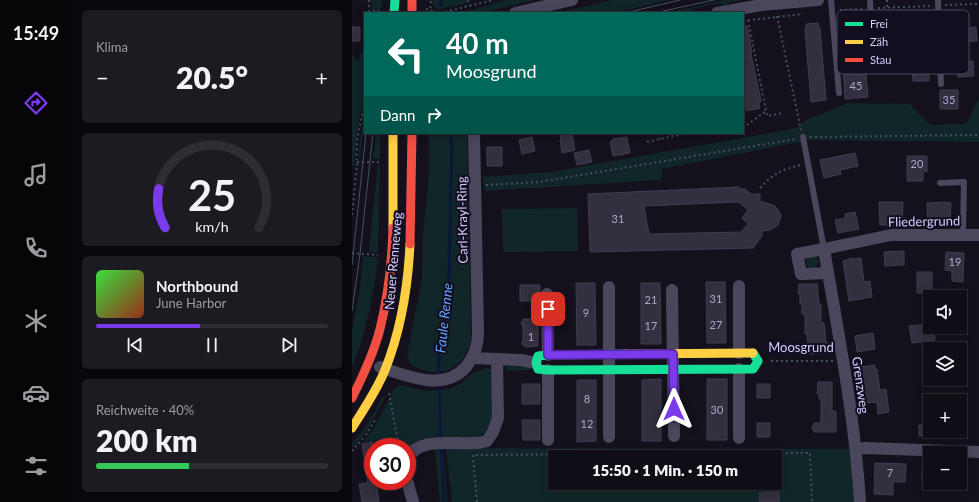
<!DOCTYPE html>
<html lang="de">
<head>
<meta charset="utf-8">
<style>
	body { margin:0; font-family:Lato,sans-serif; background:#1d1b22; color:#f1f3f6; height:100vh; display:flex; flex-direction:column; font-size:15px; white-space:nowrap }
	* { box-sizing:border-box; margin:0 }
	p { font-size:13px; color:#9b9ca0 }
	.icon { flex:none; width:22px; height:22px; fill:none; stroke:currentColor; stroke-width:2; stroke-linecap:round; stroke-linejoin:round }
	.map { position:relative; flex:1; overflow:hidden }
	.details { display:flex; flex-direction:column; gap:10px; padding:10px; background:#08070c; width:280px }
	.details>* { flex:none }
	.guide { position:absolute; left:12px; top:12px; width:380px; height:122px; border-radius:0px; box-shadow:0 2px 10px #0003,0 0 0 1px #2f2d34; background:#00695c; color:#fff; overflow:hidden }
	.fabs { position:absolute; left:571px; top:290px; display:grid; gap:8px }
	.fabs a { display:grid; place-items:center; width:44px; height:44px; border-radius:0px; background:#0f0d15; box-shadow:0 2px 10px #0003,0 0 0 1px #2f2d34; font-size:20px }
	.speed { position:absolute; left:12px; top:438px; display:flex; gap:8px; font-size:20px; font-weight:700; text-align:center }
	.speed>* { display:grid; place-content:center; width:52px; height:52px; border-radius:50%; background:#0f0d15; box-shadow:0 2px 10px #0003,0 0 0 1px #2f2d34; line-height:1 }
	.speed .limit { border:6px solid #d22; background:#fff; color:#111 }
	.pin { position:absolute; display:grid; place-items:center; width:34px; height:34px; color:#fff; margin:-17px; border-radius:8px; box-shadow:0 2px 6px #0006 }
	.me { position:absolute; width:44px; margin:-22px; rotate:0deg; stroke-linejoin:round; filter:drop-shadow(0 0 3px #0008) }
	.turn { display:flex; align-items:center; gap:14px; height:84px; padding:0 16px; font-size:18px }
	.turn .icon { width:52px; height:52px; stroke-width:2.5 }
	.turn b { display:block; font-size:28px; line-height:34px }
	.then { display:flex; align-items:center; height:38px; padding:0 16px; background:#0003; gap:8px; font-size:15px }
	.big { font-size:30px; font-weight:800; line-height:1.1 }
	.details .tile { flex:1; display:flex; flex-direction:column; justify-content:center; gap:6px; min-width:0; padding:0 14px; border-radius:6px; background:#1d1b22 }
	.details .dial { align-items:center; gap:0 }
	.dial svg { height:104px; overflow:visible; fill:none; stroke:#2f2d34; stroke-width:7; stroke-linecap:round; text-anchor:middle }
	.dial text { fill:#f1f3f6; stroke:none }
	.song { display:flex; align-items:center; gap:12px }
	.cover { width:48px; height:48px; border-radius:6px; background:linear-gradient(135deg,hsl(120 70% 55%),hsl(10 70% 35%)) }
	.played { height:4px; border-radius:2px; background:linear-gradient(90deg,#7c3aed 45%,#2f2d34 45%) }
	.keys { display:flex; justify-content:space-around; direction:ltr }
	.heat { display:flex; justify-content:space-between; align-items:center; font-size:22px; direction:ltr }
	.charge { height:6px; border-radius:3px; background:linear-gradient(90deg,#34c759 40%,#2f2d34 0) }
	.trip { position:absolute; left:196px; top:450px; width:234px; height:40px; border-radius:0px; background:#0f0d15; box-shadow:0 2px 10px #0003,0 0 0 1px #2f2d34; font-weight:800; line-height:40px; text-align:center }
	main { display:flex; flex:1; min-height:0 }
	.tabs { display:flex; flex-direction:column; width:72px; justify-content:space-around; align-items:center; background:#060508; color:#9b9ca0 }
	.tabs .icon { width:28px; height:28px }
	.tabs .selected { color:#7c3aed }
	.tabs b { font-size:18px; color:#f1f3f6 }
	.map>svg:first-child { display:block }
	.green { fill:#112628; fill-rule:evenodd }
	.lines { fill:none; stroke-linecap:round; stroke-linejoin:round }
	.stream { stroke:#0b173a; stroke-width:3 }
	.building { fill:#332f3e; stroke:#423b50; fill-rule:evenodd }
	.path { stroke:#454f5d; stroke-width:2; stroke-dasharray:2 3; stroke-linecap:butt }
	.lane { stroke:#4a475d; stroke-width:6 }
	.street { stroke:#4a475d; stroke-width:12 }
	.fast { stroke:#16e098; stroke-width:9 }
	.slow { stroke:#ffcf43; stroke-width:9 }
	.jam { stroke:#f24e42; stroke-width:9 }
	.tram { stroke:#435366; stroke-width:1 }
	.route-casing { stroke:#51269a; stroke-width:10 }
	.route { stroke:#7c3aed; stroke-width:7 }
	.labels { text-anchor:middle; stroke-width:4; stroke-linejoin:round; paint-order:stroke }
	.number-label { font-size:11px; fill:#afa6ce }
	.street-label { font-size:13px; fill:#d8cefe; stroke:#130d20 }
	.water-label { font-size:14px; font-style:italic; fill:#5ea3fc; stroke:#130d20 }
	.key { fill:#130d20; stroke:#4e4763; stroke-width:1 }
	.key-label { font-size:11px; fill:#d8cefe }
</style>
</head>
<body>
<main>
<nav class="tabs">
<b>15:49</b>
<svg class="icon selected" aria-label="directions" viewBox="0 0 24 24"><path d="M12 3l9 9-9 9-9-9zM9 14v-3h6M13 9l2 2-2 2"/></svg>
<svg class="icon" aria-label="music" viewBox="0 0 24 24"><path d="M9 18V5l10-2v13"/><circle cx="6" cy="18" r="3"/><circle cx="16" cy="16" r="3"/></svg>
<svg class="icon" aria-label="phone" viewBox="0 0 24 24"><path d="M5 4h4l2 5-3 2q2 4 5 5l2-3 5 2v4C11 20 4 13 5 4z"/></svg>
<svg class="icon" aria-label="climate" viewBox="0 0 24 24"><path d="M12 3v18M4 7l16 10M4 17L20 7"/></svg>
<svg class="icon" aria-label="car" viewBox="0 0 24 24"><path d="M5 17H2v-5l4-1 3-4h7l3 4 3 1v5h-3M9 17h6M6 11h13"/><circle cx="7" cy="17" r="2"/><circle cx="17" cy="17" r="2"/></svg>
<svg class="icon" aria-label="filters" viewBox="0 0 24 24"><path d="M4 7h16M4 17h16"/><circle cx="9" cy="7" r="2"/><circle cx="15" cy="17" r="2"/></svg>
</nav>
<section class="details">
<div class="tile"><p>Klima</p>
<div class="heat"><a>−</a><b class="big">20.5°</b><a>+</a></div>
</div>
<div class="tile dial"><svg viewBox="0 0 100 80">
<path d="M14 69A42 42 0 1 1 86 69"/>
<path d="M14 69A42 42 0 0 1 9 39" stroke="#7c3aed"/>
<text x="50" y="56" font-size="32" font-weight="700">25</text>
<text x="50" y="72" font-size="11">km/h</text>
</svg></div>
<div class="tile">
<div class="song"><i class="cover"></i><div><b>Northbound</b><p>June Harbor</p></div></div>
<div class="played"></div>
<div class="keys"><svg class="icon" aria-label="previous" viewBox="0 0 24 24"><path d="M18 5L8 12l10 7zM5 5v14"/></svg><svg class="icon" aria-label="pause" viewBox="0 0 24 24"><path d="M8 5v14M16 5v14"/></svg><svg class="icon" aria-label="next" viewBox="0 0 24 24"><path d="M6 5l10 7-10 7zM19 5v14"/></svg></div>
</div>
<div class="tile"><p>Reichweite · 40%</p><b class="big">200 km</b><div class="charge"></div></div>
</section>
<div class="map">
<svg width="627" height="502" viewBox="0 0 627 502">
	<rect width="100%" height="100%" fill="#14111c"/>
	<path class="green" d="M19,0h11v7l-3,3h-7z
		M81,0h34v3l-30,7 -5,-6z
		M155,0h27l-53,13h-20z
		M260,0h57l-55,13h-58z
		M372,0h18l-13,2 -3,4h-2l-3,-3 -29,6 -2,4 -8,-1 -15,1z
		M13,51v50l-4,9 -3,16 -4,34 1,6h-3v-111l7,7 1,-7z
		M626,100h1v42l-170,-2 -147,29 -1,11 -176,11 -2,-14 68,-5 246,-44 7,-7 44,-18 62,1 20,21 36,-1z
		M13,113l-5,44h-2l3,-25z
		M24,133h4v25l-2,1 -5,-1z
		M77,133h38l4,206c-7,33 -33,41 -61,25l-3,-10 15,-75 1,-46 6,-59z
		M26,164l2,2 -2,85 -2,2 -7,-2z
		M225,208l1,43 -75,1 -1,-43z
		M11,256l13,1 2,3c-5,37 -12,73 -26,108v-38l8,-42z
		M454 262a6 6 0 1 1 12 0a6 6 0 1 1-12 0Z
		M153,364l21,1 5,5 -24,1z
		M135,368l6,2 -1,51 -5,10 -10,7 -70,12v-3h-15l-1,-7 -28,2 10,-13 21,-40 6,-4 26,6 23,-2 11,-5 12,-11z
		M32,395l1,3 -17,31 -16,19v-4l13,-16z
		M94,448l405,1 4,53h-403zM203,457h220v26h-220z
		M91,449l4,53h-7l-5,-52z"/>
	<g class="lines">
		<path class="stream" d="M89,5v-5
			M87,378v-36l8,-26 1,-10 4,-159 -2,-14
			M87,384l2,56
			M89,446l3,56"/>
	</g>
	<path class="building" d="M466,23l1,5h1l6,72 -15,2 -6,-73h1v-5z
		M391,26h4l5,26 -1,2 10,47 -2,2 1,5 -13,3 -4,-8z
		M0,27h8v14h-8z
		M624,27l1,14 -22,1v-14z
		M621,61l1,15 -16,1 -1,-15z
		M506,63v11h8l2,23 -23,2 -2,-34z
		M577,63v18h-16l-1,-17z
		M588,90h18v19h-18z
		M208,133h12l3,17 -13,3 -2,-13 1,-1z
		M180,137l3,14 -13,3 -3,-14z
		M275,137l3,16 -17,3 -3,-14 3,-3z
		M135,147h15v19h-15z
		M237,150l3,12 -15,3 -3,-12z
		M503,153l3,13 -18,4 1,4 -17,4 -4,-18z
		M555,156h20v16l-4,-1v10h-16z
		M387,187v2h6l6,5h9v7l15,5 5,7 1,3 -3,9 -8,5 -8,1v5l-9,12 -163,4 -2,-58zM387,202l9,8 -6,8 6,6 -7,8 -92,2 -5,-28z
		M527,202h24l-1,23h-22z
		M594,202l5,1 -1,22h-22l-1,-22z
		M503,212l4,17 -21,4 -3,-13 11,-2 -1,-4z
		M552,251v14l-19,1 -1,-14z
		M594,252l18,1 -1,29 -11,-1v-10l-7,-1z
		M500,258l2,1 7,-1 3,24 6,-1 2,16 -23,4 -6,-40z
		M565,272h15v21h-15z
		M354,282h19l1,61h-19z
		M224,283h19l1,62h-19z
		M289,283h19l1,61h-20z
		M447,284h18l2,20h2v19h3l2,20h2v10l-19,1 -2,-20h-2v-20h-3v-10h-2v-10h-2z
		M168,285h20v16h-20z
		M171,319h15v27l-13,1 -4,-4 2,-2v-15l-2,-2z
		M578,324v3h4l1,13 -23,3 -3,-17z
		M521,333l2,16 -18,3 -2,-16z
		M523,365v5l2,-1 3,21 6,-1 3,23 -11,2 -1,-12 -12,1 -5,-36z
		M309,379v62h-19v-61z
		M355,379h20v61h-20z
		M225,380h19v61l-19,1z
		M466,382h14v29h4v21h-21l-3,-3 1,-4 2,-2h6v-24h-2v-5h-2z
		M170,384h18v20h-18z
		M405,384h13v14h-13z
		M170,420h18v20h-17z
		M405,423h13v14h-13z
		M567,425h11v11h-11z
		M21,442v40l3,-1 3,21h-17l-3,-18 9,-1 -6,-39z
		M523,463l31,1 -1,18h-12v13l-19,-1z
		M570,471h8v13l-8,-1z
		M427,492v10h-19l-1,-9z"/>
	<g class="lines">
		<path class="path" d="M17,0v11h12
			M116,0l2,6
			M535,0v8
			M593,5l34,-1
			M526,8l53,-2
			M74,9l14,4 54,-13
			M488,10l23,-1
			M78,13l1,-13
			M425,16l24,114
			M396,20l19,96 16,-3
			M391,21l60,-7
			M391,128l23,-17
			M307,133l1,6
			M458,137l169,-2
			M295,142l40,-9
			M5,162h23
			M134,185l53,-3 257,-43
			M408,188c14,-15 21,-18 41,-23
			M0,215l5,-51c-2,-18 2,-40 8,-58
			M0,253l26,2
			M419,361h62
			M37,393l10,54
			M14,435l9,-15
			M0,451l11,-13
			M125,502l-4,-47 337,-2 2,49"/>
		<path class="lane" d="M479,0l8,93
			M518,0l3,63
			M586,0l3,84
			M451,137l21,112
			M588,183l24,-1 -1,52"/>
		<path class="street" d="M163,13l57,-13
			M365,13l44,-8 57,-5
			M472,249l67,-14h88
			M476,273l-27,1 -4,-20 27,-5c14,84 31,168 36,253
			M387,286v67
			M320,290l2,146
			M195,294l1,61
			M120,358l49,2 15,3
			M28,367c27,9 64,25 86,0 8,-10 12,-22 12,-34l-4,-200
			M196,370v70
			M257,437v-150
			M387,438v-69
			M504,449l9,-1 114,4
			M55,459c12,-23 46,-14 67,-16 4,0 8,-1 13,-2l6,-9 5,-14 -1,-59
			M55,481l6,21"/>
		<path class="fast" d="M42,13l1,-13
			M273,354l-77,1 -10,1 -2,7 2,6 10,1 205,-1 5,-8 -5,-8"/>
		<path class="slow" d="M41,228v-95
			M273,354l128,-1
			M0,428c12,-19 25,-38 33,-58 16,-40 23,-83 25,-126"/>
		<path class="jam" d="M60,0v13
			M58,244l2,-111
			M0,398c11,-22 22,-45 28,-69 8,-32 12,-67 13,-101"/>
		<path class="tram" d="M273,13l55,-13
			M302,13l60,-13
			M0,265l14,-132
			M0,311l8,-57 13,-121"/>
	</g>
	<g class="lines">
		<g class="route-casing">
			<path id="route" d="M196,309v46l125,-1 1,55"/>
		</g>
		<use href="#route" class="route"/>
	</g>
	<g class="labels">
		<g class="number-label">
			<text x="504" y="90">45</text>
			<text x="597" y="104">35</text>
			<text x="565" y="168">20</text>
			<text x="266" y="223">31</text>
			<text x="603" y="266">19</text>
			<text x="364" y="303">31</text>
			<text x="299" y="304">21</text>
			<text x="234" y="317">9</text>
			<text x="364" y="329">27</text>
			<text x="299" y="330">17</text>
			<text x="179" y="341">1</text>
			<text x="235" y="403">8</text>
			<text x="365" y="414">30</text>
			<text x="235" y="428">12</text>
			<text x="538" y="477">7</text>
		</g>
		<g class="street-label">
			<text transform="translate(110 220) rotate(-91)" y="5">Carl-Krayl-Ring</text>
			<text transform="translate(572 221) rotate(-1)" y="5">Fliedergrund</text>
			<text transform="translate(41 261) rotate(-85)" y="5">Neuer Renneweg</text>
			<text x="449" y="352">Moosgrund</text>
			<text transform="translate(509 385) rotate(82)" y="5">Grenzweg</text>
		</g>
		<g class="water-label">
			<text transform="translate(92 318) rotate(-84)" y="5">Faule Renne</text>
		</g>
	</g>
	<rect x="485" y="10" width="132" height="64" rx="6" class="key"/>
	<rect x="493" y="22" width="18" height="4" fill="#16e098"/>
	<rect x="493" y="40" width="18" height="4" fill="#ffcf43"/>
	<rect x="493" y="58" width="18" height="4" fill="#f24e42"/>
	<g class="key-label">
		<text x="518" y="28">Frei</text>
		<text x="518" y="46">Zäh</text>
		<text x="518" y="64">Stau</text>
	</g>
</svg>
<div class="fabs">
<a><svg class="icon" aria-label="sound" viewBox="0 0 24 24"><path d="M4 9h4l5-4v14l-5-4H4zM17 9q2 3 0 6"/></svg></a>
<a><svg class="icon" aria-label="layers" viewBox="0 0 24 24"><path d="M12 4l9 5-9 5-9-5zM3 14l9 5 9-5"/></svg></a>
<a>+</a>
<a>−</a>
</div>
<div class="speed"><div class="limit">30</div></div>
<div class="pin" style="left:196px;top:309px;background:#d93025"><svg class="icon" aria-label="arrive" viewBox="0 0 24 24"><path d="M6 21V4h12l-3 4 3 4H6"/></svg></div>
<svg class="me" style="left:322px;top:409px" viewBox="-20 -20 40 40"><path d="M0-17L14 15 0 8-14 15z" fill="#7c3aed" stroke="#fff" stroke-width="4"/></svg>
<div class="trip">15:50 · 1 Min. · 150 m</div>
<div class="guide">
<div class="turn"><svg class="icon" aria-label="left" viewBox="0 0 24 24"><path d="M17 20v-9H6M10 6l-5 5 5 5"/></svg><div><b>40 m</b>Moosgrund</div></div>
<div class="then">Dann<svg class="icon" aria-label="right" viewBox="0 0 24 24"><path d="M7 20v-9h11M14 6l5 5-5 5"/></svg></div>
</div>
</div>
</main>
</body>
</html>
